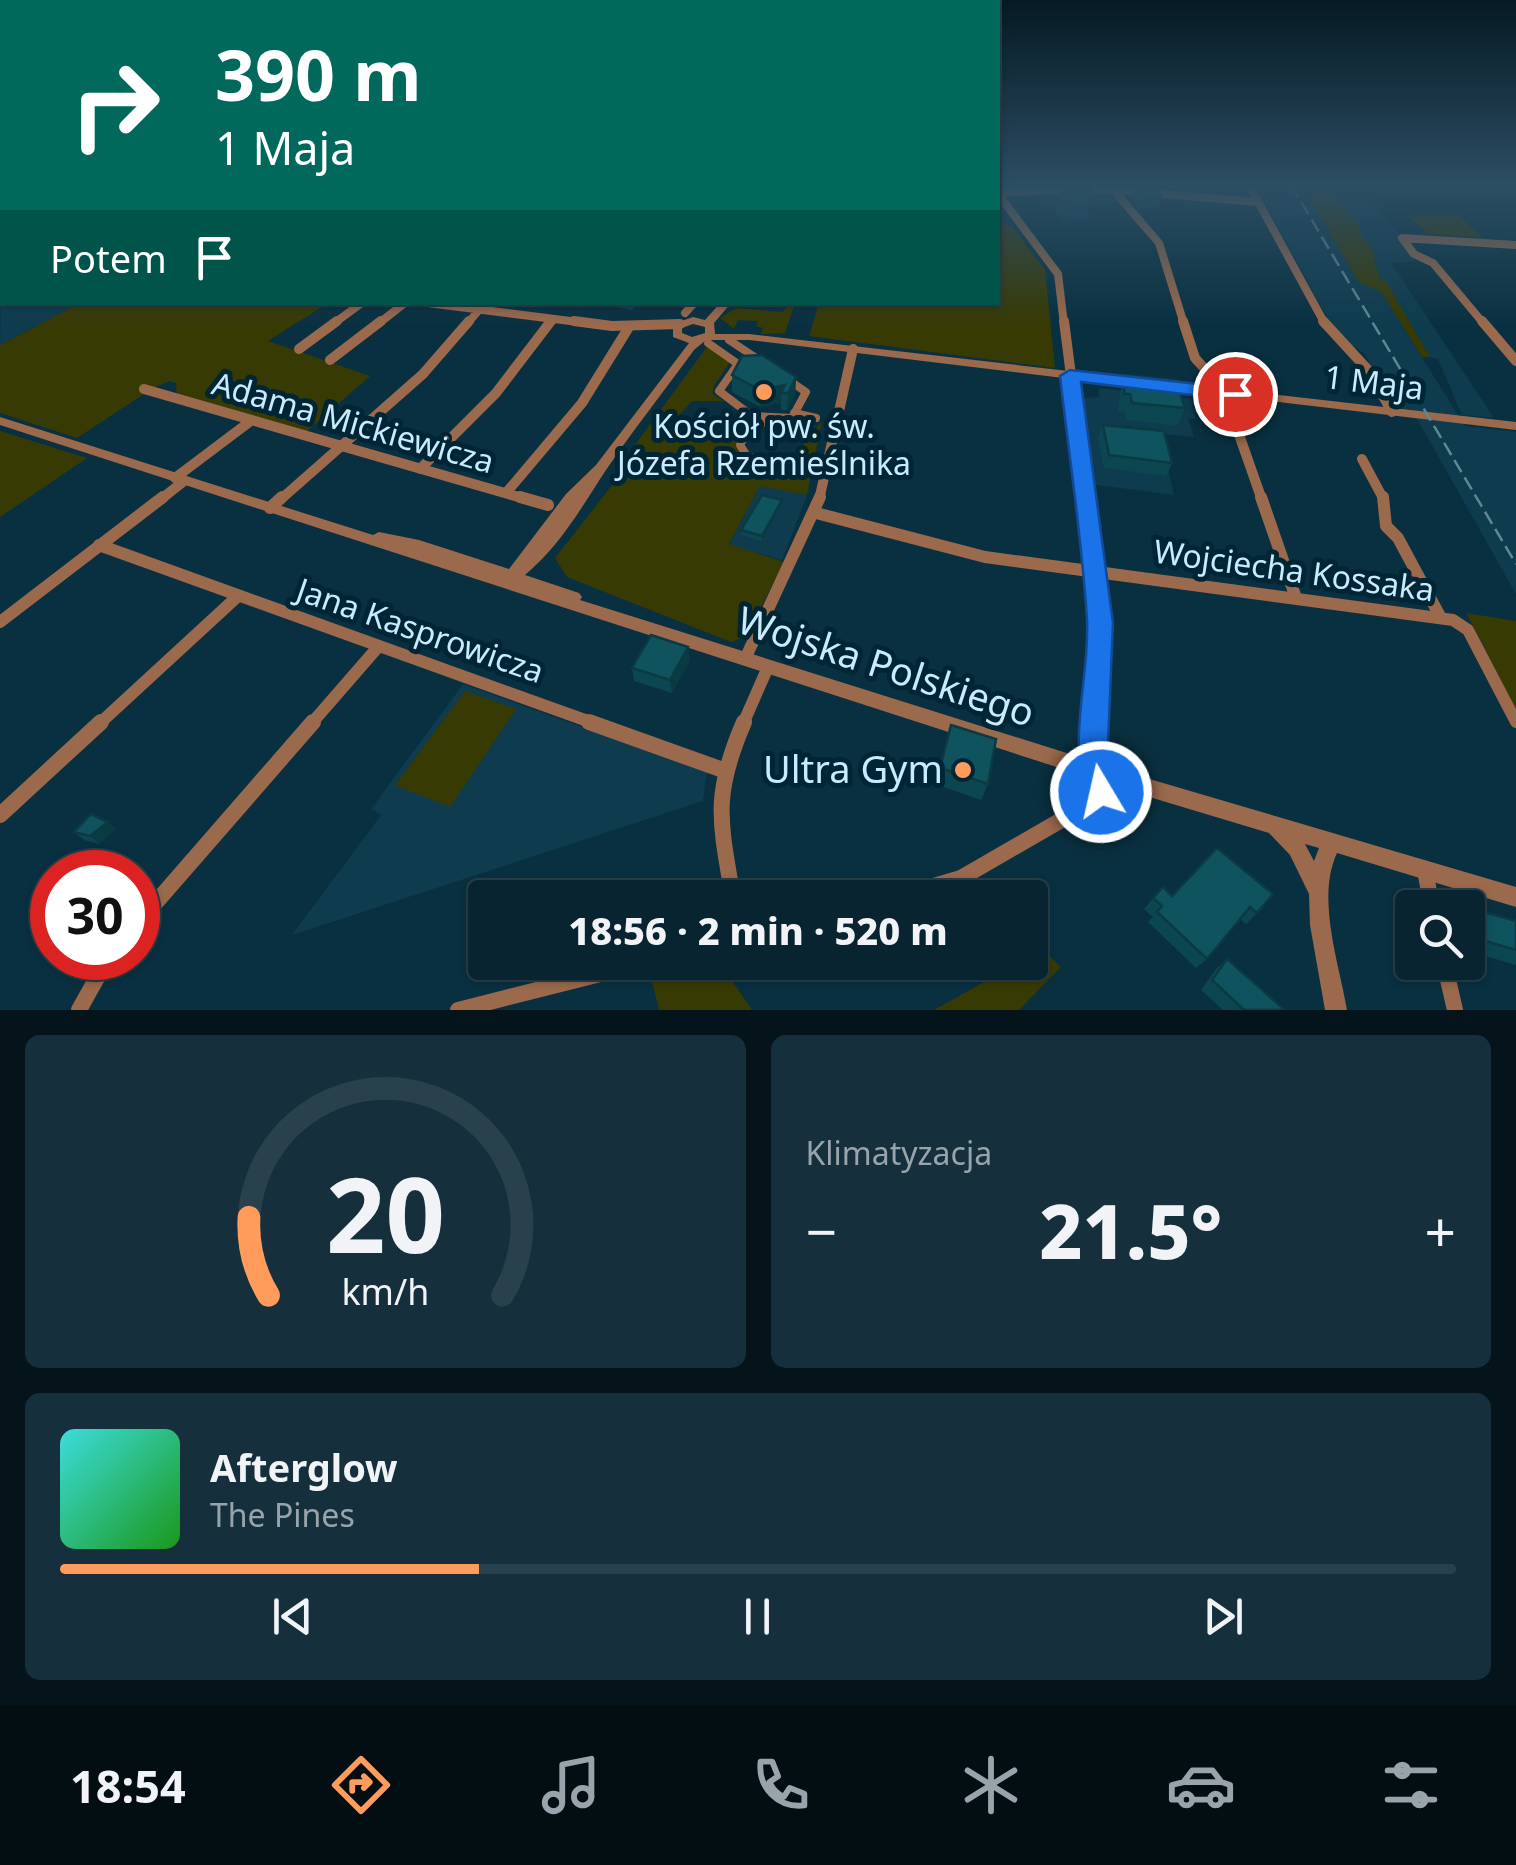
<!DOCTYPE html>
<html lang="pl">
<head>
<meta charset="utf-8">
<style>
	body { margin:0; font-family:"Noto Sans",sans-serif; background:#15303c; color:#f1f3f6; height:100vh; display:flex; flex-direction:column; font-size:38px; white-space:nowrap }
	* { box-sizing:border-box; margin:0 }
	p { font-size:32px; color:#98a4ab }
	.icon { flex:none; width:55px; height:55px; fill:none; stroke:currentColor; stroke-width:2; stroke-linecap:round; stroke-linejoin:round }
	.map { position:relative; height:1010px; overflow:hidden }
	.sheet { display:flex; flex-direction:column; gap:25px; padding:25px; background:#04141a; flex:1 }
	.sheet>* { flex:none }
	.guide { position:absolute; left:0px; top:0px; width:1000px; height:305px; box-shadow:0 2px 8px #0004,0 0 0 2px #28414c; background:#00695c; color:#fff; overflow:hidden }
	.tools { position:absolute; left:1395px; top:890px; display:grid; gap:20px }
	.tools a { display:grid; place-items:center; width:90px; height:90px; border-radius:10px; background:#072430; box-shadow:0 2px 8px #0004,0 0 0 2px #28414c; font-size:50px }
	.speed { position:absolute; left:30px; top:850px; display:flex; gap:20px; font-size:50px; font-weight:700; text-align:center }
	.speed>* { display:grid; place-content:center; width:130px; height:130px; border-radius:50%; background:#072430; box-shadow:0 2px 8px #0004,0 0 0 2px #28414c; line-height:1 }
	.speed .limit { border:15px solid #d22; background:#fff; color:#111 }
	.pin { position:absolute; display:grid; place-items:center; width:85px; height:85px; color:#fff; margin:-42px; border:5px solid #fff; border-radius:50%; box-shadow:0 2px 10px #0007 }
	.me { position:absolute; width:110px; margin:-55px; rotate:351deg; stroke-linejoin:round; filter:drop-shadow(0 0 8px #0008) }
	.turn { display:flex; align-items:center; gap:35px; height:210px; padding:0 50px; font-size:45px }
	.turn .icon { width:130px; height:130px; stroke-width:2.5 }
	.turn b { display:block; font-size:70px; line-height:85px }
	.then { display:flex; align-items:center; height:95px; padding:0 50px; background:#0003; gap:20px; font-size:38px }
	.big { font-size:75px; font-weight:800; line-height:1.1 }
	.sheet .widget { flex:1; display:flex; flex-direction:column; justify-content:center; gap:15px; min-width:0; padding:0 35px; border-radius:15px; background:#15303c }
	.sheet .dial { align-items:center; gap:0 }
	.dial svg { height:260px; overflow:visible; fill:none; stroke:#28414c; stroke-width:7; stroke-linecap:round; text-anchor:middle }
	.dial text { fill:#f1f3f6; stroke:none }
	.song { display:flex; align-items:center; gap:30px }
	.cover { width:120px; height:120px; border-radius:15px; background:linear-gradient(135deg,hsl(180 70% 55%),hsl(120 70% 35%)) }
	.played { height:10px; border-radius:5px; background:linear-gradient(90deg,#ff9b5b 30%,#28414c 30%) }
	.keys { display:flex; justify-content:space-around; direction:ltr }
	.heat { display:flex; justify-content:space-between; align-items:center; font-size:55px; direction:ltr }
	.sheet .tiles { flex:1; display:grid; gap:25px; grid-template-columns:1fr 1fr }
	.widget:last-child { grid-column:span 2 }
	.trip { position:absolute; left:468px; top:880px; width:580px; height:100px; border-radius:10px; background:#072430; box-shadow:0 2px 8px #0004,0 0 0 2px #28414c; font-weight:800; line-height:100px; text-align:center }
	.tab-bar { display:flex; height:160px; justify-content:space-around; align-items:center; background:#030e13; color:#98a4ab }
	.tab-bar .icon { width:70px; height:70px }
	.tab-bar .selected { color:#ff9b5b }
	.tab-bar b { font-size:45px; color:#f1f3f6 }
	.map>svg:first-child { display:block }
	.built { fill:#0e3b4e }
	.green { fill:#383a04 }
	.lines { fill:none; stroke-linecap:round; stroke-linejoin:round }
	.pedestrian { stroke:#9b694c; stroke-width:8 }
	.minor-far3 { stroke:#9b694c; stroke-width:8 }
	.minor-far2 { stroke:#9b694c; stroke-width:10 }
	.minor-far1 { stroke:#9b694c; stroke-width:12 }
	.minor { stroke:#9b694c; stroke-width:16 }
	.tertiary { fill:#9b694c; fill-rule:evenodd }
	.rail { stroke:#618697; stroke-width:2.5; stroke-dasharray:14 6; stroke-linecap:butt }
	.wall { fill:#0c4751 }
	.shaded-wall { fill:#0a3a42 }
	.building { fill:#0e535e; stroke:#0a3a42; stroke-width:2.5 }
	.route { fill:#1a73e8; stroke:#114b97; stroke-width:2.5 }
	.poi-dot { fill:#ff9b5b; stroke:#002636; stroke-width:4 }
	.labels { text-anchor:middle; stroke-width:10; stroke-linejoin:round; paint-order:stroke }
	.street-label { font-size:32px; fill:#c9ebfd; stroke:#002636 }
	.poi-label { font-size:32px; fill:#c9ebfd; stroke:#002636 }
	.near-street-label { font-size:38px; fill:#c9ebfd; stroke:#002636 }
	.near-poi-label { font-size:38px; fill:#c9ebfd; stroke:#002636; text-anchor:end }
</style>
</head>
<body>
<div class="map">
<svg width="1516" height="1010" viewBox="0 0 1516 1010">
	<rect width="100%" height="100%" fill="#093040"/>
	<path class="built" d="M1256,185h45l58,97 22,10 84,134 51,6v162l-104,-184 -17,-2 -30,-54 -28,-18z
		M1328,185h33l37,48 18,28 -25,2 103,155 -32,-3 -24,-56 -8,-2 -44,-75 -5,-2 -9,-23h4z
		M1106,192l12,11 -26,2 -4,7 7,8 -32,1 -25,-28z
		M2,230v72l78,1 -80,42z
		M1099,388l92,11 5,20h-8l6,18 -33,-3 13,61 -84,-11 -9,-86 18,-1z
		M761,484l46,11 -25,65 -53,-15z
		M463,684l244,88 -4,29 -411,134 89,-120 -10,-6z"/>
	<path class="green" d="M1301,185h27l33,43 -3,1 19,29h-4l8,22 5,1 44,76h-8l-41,-65 -22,-10z
		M1406,215h53l22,22 -53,-3z
		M998,225h13l34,45 10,98 -246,-32 10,-33 179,-1z
		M789,302l6,1 -10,30 -24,1 2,-6 -7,-2 2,-5 -20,-1 -4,9 -14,-11 16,-10 47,4z
		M80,303h248l-60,38 102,35 -64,56 -129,-36 -1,-13 -6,-2 -17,7 -76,50 -77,-25v-68z
		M707,347l23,15 -16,24 -1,8 11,7h-32l-14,15c12,10 25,12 38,23l8,-7 17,-2 6,-9 16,-1 -22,15 -2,18 45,16 38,-48 -15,74 -47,-9 -31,58 55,18 -38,75 -15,5 -164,-65 -12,-19 76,-97h-8z
		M0,431l87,27 -87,59z
		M1466,613l50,8v89l-46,-90z
		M465,691l51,18 -66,98 -55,-22z
		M1041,948l20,19 -42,43h-85l84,-47 12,-1v-7z
		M720,963l32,47h-93l-7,-29z"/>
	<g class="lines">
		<path class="pedestrian" d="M729,340l33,22
			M708,343l30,21 -19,27 33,25 40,2 19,7
			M787,379l19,13 -14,26
			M794,413l22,5
			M769,462l-22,-6 -7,-11 7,-12 23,-15"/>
		<path class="minor-far3" d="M1249,185l76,139
			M1114,191l45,52 25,81
			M998,192l105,-3 155,13
			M998,194l60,80 6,50
			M420,302l174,22
			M685,313l10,-11
			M333,324l30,-22
			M378,324l28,-22
			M467,324l12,-14
			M549,324l4,-5
			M1484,324l-51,-61 -19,-9 -12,-16 114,7"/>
		<path class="minor-far2" d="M574,321l38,5 68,-2
			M1064,321l23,179
			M1183,321l12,37 28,31 39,111
			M1323,321l46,50 23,41
			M1482,321l34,40
			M299,349l38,-28
			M330,360l51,-39
			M144,389l385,111
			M1362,459l22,41
			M420,469l76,-76 55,-72
			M175,478l77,-58
			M506,493l76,-90 47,-76
			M160,500l24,-19
			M280,500l143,-126 46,-53
			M819,500l34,-151"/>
		<path class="minor-far1" d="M520,497l28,8
			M1086,497l14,126 -6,101
			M1261,497l35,101
			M1383,497l3,29 12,12 43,80
			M270,508l12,-11
			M816,513l169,44 468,63 15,10 48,92
			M99,545l497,179
			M0,622l163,-125
			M745,659l75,-162
			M99,724l139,-128
			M311,724l67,-77
			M743,724l25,-57"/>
		<path class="minor" d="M589,722l134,48
			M1082,807l14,-36
			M0,815l101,-93
			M1425,870l7,38
			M733,898c-13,-77 -21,-102 11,-176
			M893,898l68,-20 135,-78 6,-16 -6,-13 -2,-49
			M138,923l175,-201
			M1444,962l11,48
			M79,1010l29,-52
			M458,1010l190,-48"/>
		<path class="tertiary" d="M2,208v6l-2,1v-6z
			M0,219h2v6h-2z
			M721,302h11l-18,21 1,11h34l389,45 6,4 -6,4 -389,-47h-43l-12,10c-29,40 -60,79 -88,120 -25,38 -46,76 -81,105l54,18 3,4 -2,3 566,178 370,109v20l-179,-54c-21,45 2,110 10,157h-22l-15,-85 -1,-31 -19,-39 -21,-22 -123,-37 -1146,-371v-8l373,118 6,-3 40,8 90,29 57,-75 30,-29 93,-122 -16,-6v-13l20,-7 12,3zM693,324l12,3v6l-13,4 -10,-4v-5zM1305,844l14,4 -5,13z
			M1164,382l352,40v8l-356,-42 -2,-2 2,-2z"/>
		<path class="rail" d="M1291,185l225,379"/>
	</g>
	<path class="wall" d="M1063,187l29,5 -3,11 -24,-1 -4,-4z
		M1135,189l26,9 -4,11 -19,-1 -6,-8z
		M598,302h41l-7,8z
		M732,375l64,2 -1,17 -8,16h-6v-7l-21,4 -28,-15z
		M1126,375l59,33 -8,18 -51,-6 -2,-9h-6l2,-19z
		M1103,425l69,38 -6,13 -62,-8 -6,-30z
		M781,504l-19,37 -21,-6v-5z
		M688,647l2,13 -18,33 -38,-12 -2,-13z
		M951,725l37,59 -7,16 -46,-16z
		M116,829l-17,15 -15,-4 -10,-8z
		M1217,848l40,65 -11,11 -6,-5 -33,40 -11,9 -48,-46 5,-5 -9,-8 19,-22 9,9z
		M1467,907l49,14v44l-48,-14z
		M1227,959l58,51h-62l-22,-20 15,-21z"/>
	<path class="shaded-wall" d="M796,377l-1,17 -8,16 1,-17z
		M785,385l-4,8v10l-21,4v-17z
		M782,500l-1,4 -19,37v-5z
		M688,647l2,13 -18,33 -2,-13z
		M108,822l8,7 -17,15 -9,-8z"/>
	<path class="building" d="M1087,186l5,6 -24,-1 -5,-4z
		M1135,189l23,1 3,8 -19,-1z
		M762,355l34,22 -8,16h-7l4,-8 -25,5 -28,-15 10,-19z
		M1126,375l50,5 9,28 -53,-5 -2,-9h-6z
		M1103,425l61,6 8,32 -63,-8z
		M762,495l20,5 -20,36 -21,-6z
		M651,635l37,12 -18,33 -38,-12z
		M951,725l45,14 -8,45 -48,-16z
		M91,814l17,8 -18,14 -16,-4z
		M1217,848l56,46 -16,19 -7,-6 -43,52 -50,-47 5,-6 -9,-8 10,-11 9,9z
		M1467,907l49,14v29l-41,-12z
		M1227,959l58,51h-41l-32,-30z"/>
	<linearGradient id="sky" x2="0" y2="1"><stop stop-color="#051a23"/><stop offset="0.57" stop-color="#2c4e64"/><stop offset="1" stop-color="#2c4e64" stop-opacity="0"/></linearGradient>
	<rect width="1516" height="326" fill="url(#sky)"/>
	<path class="route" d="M1070,370l165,18 10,6 -10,6 -154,-18 32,241 -5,120 8,49 -4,10 -11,4 -11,-4c-25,-57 0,-123 -3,-182 -5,-82 -18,-164 -27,-244z"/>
	<g class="poi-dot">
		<circle cx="764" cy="392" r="10"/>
		<circle cx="963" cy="770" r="10"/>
	</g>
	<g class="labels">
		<g class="street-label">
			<text transform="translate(1374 383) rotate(7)" y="11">1 Maja</text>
			<text transform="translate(353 423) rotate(16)" y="11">Adama Mickiewicza</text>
			<text transform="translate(1294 571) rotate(8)" y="11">Wojciecha Kossaka</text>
			<text transform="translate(420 631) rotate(19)" y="11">Jana Kasprowicza</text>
		</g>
		<g class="poi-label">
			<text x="764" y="438">Kościół pw. św.<tspan x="764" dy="37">Józefa Rzemieślnika</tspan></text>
		</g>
		<g class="near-street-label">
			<text transform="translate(886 667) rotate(18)" y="13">Wojska Polskiego</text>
		</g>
		<g class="near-poi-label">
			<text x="943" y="783">Ultra Gym</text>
		</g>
	</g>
</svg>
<div class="tools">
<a><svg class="icon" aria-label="search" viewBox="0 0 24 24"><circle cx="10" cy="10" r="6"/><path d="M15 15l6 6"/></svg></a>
</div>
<div class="speed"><div class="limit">30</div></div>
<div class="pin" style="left:1235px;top:394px;background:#d93025"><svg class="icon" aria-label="arrive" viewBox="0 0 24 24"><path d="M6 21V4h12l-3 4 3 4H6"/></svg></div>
<svg class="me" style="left:1101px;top:792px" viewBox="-20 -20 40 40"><circle r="17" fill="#1a73e8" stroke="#fff" stroke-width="3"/><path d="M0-11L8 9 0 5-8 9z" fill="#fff"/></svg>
<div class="trip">18:56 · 2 min · 520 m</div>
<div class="guide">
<div class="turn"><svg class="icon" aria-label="right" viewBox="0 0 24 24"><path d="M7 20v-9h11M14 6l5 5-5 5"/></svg><div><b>390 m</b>1 Maja</div></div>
<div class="then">Potem<svg class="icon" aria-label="arrive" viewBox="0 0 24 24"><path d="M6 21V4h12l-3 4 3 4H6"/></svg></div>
</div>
</div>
<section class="sheet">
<div class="tiles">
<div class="widget dial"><svg viewBox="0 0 100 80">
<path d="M14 69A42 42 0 1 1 86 69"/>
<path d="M14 69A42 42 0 0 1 8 45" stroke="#ff9b5b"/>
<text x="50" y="56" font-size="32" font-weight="700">20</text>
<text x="50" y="72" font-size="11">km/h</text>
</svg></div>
<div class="widget"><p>Klimatyzacja</p>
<div class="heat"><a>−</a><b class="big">21.5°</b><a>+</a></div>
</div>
<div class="widget">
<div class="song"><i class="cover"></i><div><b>Afterglow</b><p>The Pines</p></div></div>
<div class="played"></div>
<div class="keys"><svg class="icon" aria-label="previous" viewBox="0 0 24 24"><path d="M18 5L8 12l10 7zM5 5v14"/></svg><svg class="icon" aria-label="pause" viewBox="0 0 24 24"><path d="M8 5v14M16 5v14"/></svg><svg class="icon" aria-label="next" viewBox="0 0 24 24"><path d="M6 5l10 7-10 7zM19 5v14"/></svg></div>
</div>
</div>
</section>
<nav class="tab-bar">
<b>18:54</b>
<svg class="icon selected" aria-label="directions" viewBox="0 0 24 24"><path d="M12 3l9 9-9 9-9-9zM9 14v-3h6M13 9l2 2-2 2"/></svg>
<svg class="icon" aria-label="music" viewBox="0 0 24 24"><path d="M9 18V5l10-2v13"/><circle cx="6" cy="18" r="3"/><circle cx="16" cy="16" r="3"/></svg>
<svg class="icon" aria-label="phone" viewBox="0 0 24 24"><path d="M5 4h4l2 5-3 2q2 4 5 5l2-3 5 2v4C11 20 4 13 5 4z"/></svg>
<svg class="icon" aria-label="climate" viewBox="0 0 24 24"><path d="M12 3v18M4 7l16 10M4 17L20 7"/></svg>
<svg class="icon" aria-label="car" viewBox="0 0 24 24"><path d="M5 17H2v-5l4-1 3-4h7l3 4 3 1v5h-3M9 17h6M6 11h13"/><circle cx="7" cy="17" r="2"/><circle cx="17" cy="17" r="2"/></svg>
<svg class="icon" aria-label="filters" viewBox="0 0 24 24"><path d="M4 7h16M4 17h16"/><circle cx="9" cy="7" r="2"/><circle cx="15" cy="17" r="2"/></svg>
</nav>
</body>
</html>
